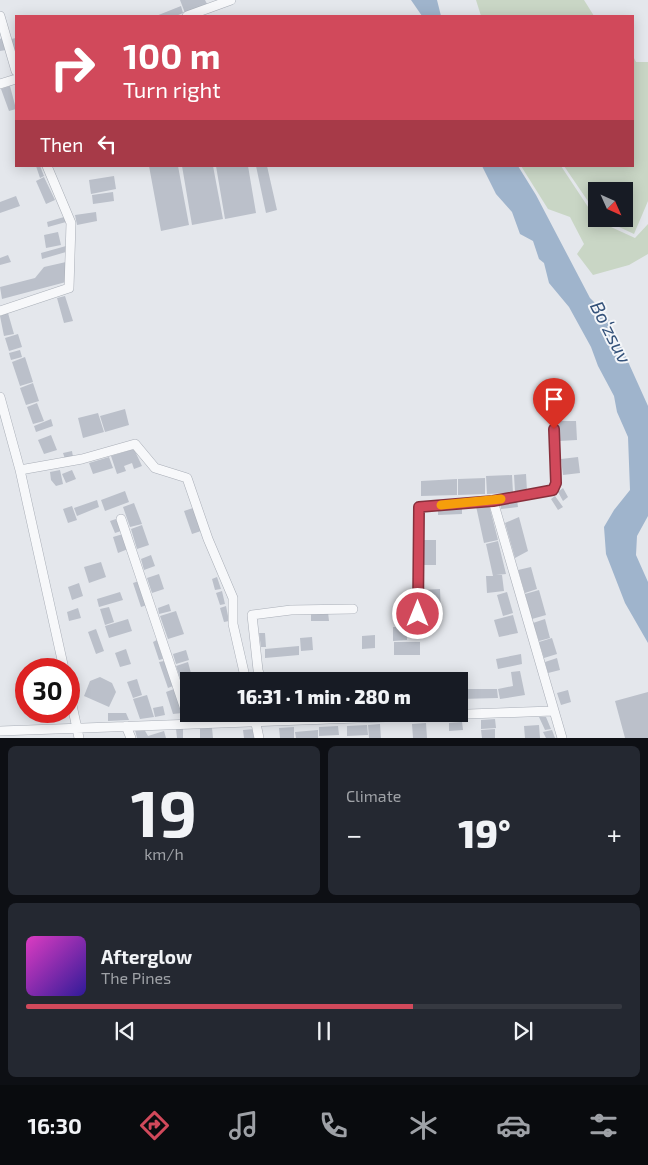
<!DOCTYPE html>
<html lang="en">
<head>
<meta charset="utf-8">
<style>
	body { margin:0; font-family:"Exo 2",sans-serif; background:#242831; color:#f1f3f6; height:100vh; display:flex; flex-direction:column; font-size:19px; white-space:nowrap }
	* { box-sizing:border-box; margin:0 }
	p { font-size:16px; color:#9ea1a6 }
	.icon { flex:none; width:28px; height:28px; fill:none; stroke:currentColor; stroke-width:2; stroke-linecap:round; stroke-linejoin:round }
	.map { position:relative; height:738px; overflow:hidden }
	.details { display:flex; flex-direction:column; gap:8px; padding:8px; background:#0d0f14; flex:1 }
	.details>* { flex:none }
	.guide { position:absolute; left:15px; top:15px; width:619px; height:152px; border-radius:0px; box-shadow:0 2px 12px #0003; background:#d1495b; color:#fff; overflow:hidden }
	.needle { width:32px; rotate:135deg }
	.controls { position:absolute; left:588px; top:182px; display:grid; gap:10px }
	.controls a { display:grid; place-items:center; width:45px; height:45px; border-radius:0px; background:#171b24; box-shadow:0 2px 12px #0003; font-size:25px }
	.speed { position:absolute; left:15px; top:658px; display:flex; gap:10px; font-size:25px; font-weight:700; text-align:center }
	.speed>* { display:grid; place-content:center; width:65px; height:65px; border-radius:50%; background:#171b24; box-shadow:0 2px 12px #0003; line-height:1 }
	.speed .limit { border:8px solid #d22; background:#fff; color:#111 }
	.pin { position:absolute; display:grid; place-items:center; width:42px; height:42px; color:#fff; margin:-51px -21px; border-radius:50% 50% 50% 0; rotate:-45deg; box-shadow:0 0 5px #0007 }
	.pin .icon { rotate:45deg }
	.me { position:absolute; width:55px; margin:-28px; rotate:0deg; stroke-linejoin:round; filter:drop-shadow(0 0 4px #0008) }
	.turn { display:flex; align-items:center; gap:18px; height:105px; padding:0 25px; font-size:22px }
	.turn .icon { width:65px; height:65px; stroke-width:2.5 }
	.turn b { display:block; font-size:35px; line-height:42px }
	.then { display:flex; align-items:center; height:48px; padding:0 25px; background:#0003; gap:10px; font-size:19px }
	.big { font-size:38px; font-weight:800; line-height:1.1 }
	.details .tile { flex:1; display:flex; flex-direction:column; justify-content:center; gap:8px; min-width:0; padding:0 18px; border-radius:8px; background:#242831 }
	.details .dial { align-items:center; gap:0 }
	.dial b { font-size:65px; line-height:1 }
	.song { display:flex; align-items:center; gap:15px }
	.cover { width:60px; height:60px; border-radius:8px; background:linear-gradient(135deg,hsl(310 70% 55%),hsl(250 70% 35%)) }
	.played { height:5px; border-radius:2px; background:linear-gradient(90deg,#d1495b 65%,#363941 65%) }
	.keys { display:flex; justify-content:space-around; direction:ltr }
	.heat { display:flex; justify-content:space-between; align-items:center; font-size:28px; direction:ltr }
	.details .tiles { flex:1; display:grid; gap:8px; grid-template-columns:1fr 1fr }
	.tile:last-child { grid-column:span 2 }
	.trip { position:absolute; left:180px; top:672px; width:288px; height:50px; border-radius:0px; background:#171b24; box-shadow:0 2px 12px #0003; font-weight:800; line-height:50px; text-align:center }
	.dock { display:flex; height:80px; justify-content:space-around; align-items:center; background:#090b0e; color:#9ea1a6 }
	.dock .icon { width:35px; height:35px }
	.dock .selected { color:#d1495b }
	.dock b { font-size:22px; color:#f1f3f6 }
	.map>svg:first-child { display:block }
	.green { fill:#c9d6c5 }
	.water { fill:#9fb4cc }
	.building { fill:#bbc0ca }
	.lines { fill:none; stroke-linecap:round; stroke-linejoin:round }
	.minor-casing { stroke:#a9aeb7; stroke-width:10 }
	.minor { stroke:#f7f8fa; stroke-width:9 }
	.route-casing { stroke:#882f3b; stroke-width:12 }
	.route { stroke:#d1495b; stroke-width:9 }
	.slow { stroke:#f59e0b; stroke-width:9 }
	.labels { text-anchor:middle; stroke-width:4; stroke-linejoin:round; paint-order:stroke }
	.water-label { font-size:19px; font-style:italic; fill:#34527a; stroke:#f4f6f9 }
</style>
</head>
<body>
<div class="map">
<svg width="648" height="738" viewBox="0 0 648 738">
	<rect width="100%" height="100%" fill="#e4e7ec"/>
	<path class="green" d="M476,0h108l10,16h-113z
		M633,56l3,6h12v139l-14,33 -32,-15h22v-28h-28v22l-32,-47h68z
		M521,166h40l35,53 4,3 35,16 13,-14v30l-19,11 -36,10 -16,-21 7,-10 -14,-27 -22,-8z"/>
	<path class="water" d="M411,0h26l4,16h-19z
		M482,166h36l18,29 54,103 17,17 41,91v110l-11,20 -1,19 12,27v61l-23,-40 -19,-49 -2,-27 10,-17 16,-20 -2,-53 -11,-25 -3,-16 -16,-30 -7,-19 -22,-40 -20,-24 -5,-20 -5,-4 -6,-18 -13,-7 -8,-22 -16,-18z"/>
	<path class="building" d="M180,0h25l2,4 -22,9z
		M181,6l2,7 -7,3h-20z
		M2,38l4,12 -6,1v-12z
		M16,38v17l-5,-16z
		M10,86l6,23 -7,2 -8,-22z
		M36,166h4l4,10 -4,2z
		M149,166h29l11,59 -28,6z
		M182,166h31l10,53 -31,6z
		M216,166h32l8,47 -31,6z
		M256,166h11l10,44 -11,3z
		M114,176l2,13 -25,5 -2,-14z
		M44,177l11,23 -9,4 -10,-23z
		M113,192l1,9 -21,3 -1,-9z
		M16,196l4,10 -20,7v-11z
		M96,212l1,9 -20,4 -2,-10z
		M64,217l2,5 -18,5 -1,-5z
		M58,232l3,13 -15,3 -2,-13z
		M66,246v6l-24,7 -1,-6z
		M8,255l3,7 -11,3v-7z
		M66,262v20l-64,17 -2,-12 35,-9 9,-11z
		M65,296l8,25 -9,2 -7,-25z
		M8,313l6,21 -10,2 -4,-20z
		M18,334l4,13 -13,4 -4,-13z
		M20,350l2,7 -11,3 -2,-7z
		M25,357l8,25 -13,4 -8,-24z
		M33,383l6,18 -13,4 -6,-17z
		M546,398l21,1v5h-14l1,17h-8z
		M37,403l7,18 -11,3 -6,-17z
		M125,409l4,16 -24,7 -5,-16z
		M98,413l6,19 -21,6 -5,-20z
		M51,419l2,7 -17,6 -2,-6z
		M559,421h17l1,19 -18,1z
		M51,435l6,15 -13,4 -6,-14z
		M134,449l8,17 -8,3 -2,-6 -8,3 2,5 -9,3 -6,-18z
		M72,451l1,6 -8,2 -2,-6z
		M109,457l4,11 -20,6 -4,-11z
		M578,457l2,16 -17,2 -2,-16z
		M60,470l3,14 -7,2 -5,-6 -1,-8z
		M72,470l4,9 -10,4 -4,-9z
		M526,474l1,17 -12,1 -1,-17z
		M512,475l1,18 -26,1 -1,-18z
		M485,478v16l-27,1v-16z
		M457,479v16l-36,1v-15z
		M563,488l5,9 -5,4 -5,-9z
		M125,491l4,11 -24,9 -4,-11z
		M555,496l8,11 -5,3 -7,-11z
		M97,500l2,7 -22,9 -3,-8z
		M517,500l1,7 -17,2 -1,-6z
		M134,503l8,21 -12,3 -7,-20z
		M489,505l9,35 -14,3 -8,-37z
		M72,506l5,14 -9,3 -5,-14z
		M462,507v7l-24,1v-7z
		M193,508l8,23 -9,3 -8,-23z
		M519,517l9,34 -13,7 -10,-35z
		M116,519l5,12 -6,2 -5,-12z
		M142,525l7,20 -12,4 -6,-20z
		M123,534l5,15 -10,4 -5,-16z
		M423,540h13v25h-13z
		M498,541l8,33 -10,1h6l2,16 -17,2 -1,-17h7l-7,-32z
		M151,555l4,11 -11,4 -3,-11z
		M101,562l5,15 -17,6 -5,-16z
		M531,567l6,22 -12,4 -7,-23z
		M159,574l5,15 -12,4 -5,-15z
		M217,577l4,12 -6,1 -3,-11z
		M139,581l8,24 -6,2 -8,-24z
		M79,583l4,13 -11,4 -4,-13z
		M440,589l1,26h-18l-1,-25z
		M539,590l7,25 -14,4 -7,-25z
		M222,591l3,13 -5,1 -4,-12z
		M120,592l3,8 -24,7 -2,-8z
		M507,592l6,21 -10,3 -6,-21z
		M169,604l2,7 -12,3 -1,-6z
		M226,606l3,15 -5,1 -4,-14z
		M109,607l5,15 -9,3 -5,-16z
		M78,608l3,10 -12,3 -2,-9z
		M176,611l8,23 -16,5 -8,-23z
		M328,612l1,9h-18v-8z
		M513,615l5,18 -19,4 -5,-17z
		M432,616v12h-9v-11z
		M128,619l4,12 -23,7 -4,-12z
		M545,619l5,19 -11,3 -6,-18z
		M393,627h14v13l-14,1z
		M96,629l8,22 -8,3 -8,-22z
		M259,633h6l1,14h-5z
		M375,635v13l-13,1v-13z
		M312,637l1,13 -12,1 -1,-13z
		M552,638l5,16 -13,4 -5,-16z
		M157,640l6,19 -4,1 -6,-18z
		M394,642h26v13h-26z
		M299,646v9l-34,3v-9z
		M126,649l5,15 -11,3 -5,-14z
		M186,650l3,10 -13,4 -3,-10z
		M521,654l1,10 -24,5 -2,-10z
		M557,658l3,12 -12,3 -3,-11z
		M164,661l9,25 -5,2 -9,-26z
		M188,662l4,15 -11,4 -5,-15z
		M520,671l5,24 -25,4 -2,-10 15,-3 -2,-14z
		M100,677l12,6 4,9 -7,15 -25,-11 6,-15z
		M137,679l5,16 -9,3 -6,-16z
		M186,680l3,7v12h-2l-6,-18z
		M174,689l8,24 -9,1 -7,-22z
		M460,689h37l1,9 -38,1z
		M568,690l3,12 -10,3 -4,-12z
		M648,692v46h-23l-10,-37z
		M147,695l7,22 -14,2 -7,-20z
		M163,706l2,9 -10,2 -2,-9z
		M108,713h18l3,7 -21,1z
		M233,714h15v4h-13z
		M539,717h7l5,12 -6,1z
		M495,719l1,9 -15,1v-9z
		M462,722l1,8 -14,1v-8z
		M426,723l1,15h-14l-1,-14z
		M380,724l1,14h-12l-1,-13z
		M367,725l1,10 -21,1v-10z
		M539,725l1,13h-15l-1,-12z
		M338,726l1,9 -20,1v-9z
		M294,727v11h-14l-1,-10z
		M200,728h12l1,10h-13z
		M144,729l4,7 16,-5 2,7h-29l-2,-8z
		M176,729h7v9h-6z
		M254,729l1,9h-11l-1,-8z
		M495,729v9h-13l-1,-8z
		M318,730v8h-22l-1,-6z
		M552,730l3,8h-9l-3,-6z"/>
	<g class="lines">
		<g class="minor-casing">
			<path id="minor" d="M0,16l16,55
				M187,16l44,-16
				M0,84l16,-5
				M0,311l69,-23 2,-65 -24,-57
				M0,397l20,73 44,199
				M20,470l62,-11 53,-15 20,24 32,10 21,61 25,59v26l13,57
				M493,501l69,237
				M121,519l69,205
				M418,631l1,-124 74,-6 60,-11 4,-7 -3,-54
				M261,681l-3,-11 -6,-55 39,-5 62,-1
				M69,691l10,47
				M254,714l5,24
				M126,726l5,12
				M0,731l553,-20"/>
		</g>
		<use href="#minor" class="minor"/>
	</g>
	<g class="lines">
		<g class="route-casing">
			<path id="route" d="M418,614l1,-107 74,-6 60,-11 3,-7 -2,-54"/>
		</g>
		<use href="#route" class="route"/>
		<path class="slow" d="M441,505l60,-6"/>
	</g>
	<g class="labels">
		<g class="water-label">
			<text transform="translate(611 332) rotate(63)" y="7">Boʻzsuv</text>
		</g>
	</g>
</svg>
<div class="controls">
<a><svg class="needle" viewBox="-14 -14 28 28"><path d="M0-13l5 13h-10z" fill="#e53935"/><path d="M0 13l5-13h-10z" fill="#9ea1a6"/></svg></a>
</div>
<div class="speed"><div class="limit">30</div></div>
<div class="pin" style="left:554px;top:429px;background:#d93025"><svg class="icon" aria-label="arrive" viewBox="0 0 24 24"><path d="M6 21V4h12l-3 4 3 4H6"/></svg></div>
<svg class="me" style="left:418px;top:614px" viewBox="-20 -20 40 40"><circle r="17" fill="#d1495b" stroke="#fff" stroke-width="3"/><path d="M0-11L8 9 0 5-8 9z" fill="#fff"/></svg>
<div class="trip">16:31 · 1 min · 280 m</div>
<div class="guide">
<div class="turn"><svg class="icon" aria-label="right" viewBox="0 0 24 24"><path d="M7 20v-9h11M14 6l5 5-5 5"/></svg><div><b>100 m</b>Turn right</div></div>
<div class="then">Then<svg class="icon" aria-label="left" viewBox="0 0 24 24"><path d="M17 20v-9H6M10 6l-5 5 5 5"/></svg></div>
</div>
</div>
<section class="details">
<div class="tiles">
<div class="tile dial"><b>19</b><p>km/h</p></div>
<div class="tile"><p>Climate</p>
<div class="heat"><a>−</a><b class="big">19°</b><a>+</a></div>
</div>
<div class="tile">
<div class="song"><i class="cover"></i><div><b>Afterglow</b><p>The Pines</p></div></div>
<div class="played"></div>
<div class="keys"><svg class="icon" aria-label="previous" viewBox="0 0 24 24"><path d="M18 5L8 12l10 7zM5 5v14"/></svg><svg class="icon" aria-label="pause" viewBox="0 0 24 24"><path d="M8 5v14M16 5v14"/></svg><svg class="icon" aria-label="next" viewBox="0 0 24 24"><path d="M6 5l10 7-10 7zM19 5v14"/></svg></div>
</div>
</div>
</section>
<nav class="dock">
<b>16:30</b>
<svg class="icon selected" aria-label="directions" viewBox="0 0 24 24"><path d="M12 3l9 9-9 9-9-9zM9 14v-3h6M13 9l2 2-2 2"/></svg>
<svg class="icon" aria-label="music" viewBox="0 0 24 24"><path d="M9 18V5l10-2v13"/><circle cx="6" cy="18" r="3"/><circle cx="16" cy="16" r="3"/></svg>
<svg class="icon" aria-label="phone" viewBox="0 0 24 24"><path d="M5 4h4l2 5-3 2q2 4 5 5l2-3 5 2v4C11 20 4 13 5 4z"/></svg>
<svg class="icon" aria-label="climate" viewBox="0 0 24 24"><path d="M12 3v18M4 7l16 10M4 17L20 7"/></svg>
<svg class="icon" aria-label="car" viewBox="0 0 24 24"><path d="M5 17H2v-5l4-1 3-4h7l3 4 3 1v5h-3M9 17h6M6 11h13"/><circle cx="7" cy="17" r="2"/><circle cx="17" cy="17" r="2"/></svg>
<svg class="icon" aria-label="filters" viewBox="0 0 24 24"><path d="M4 7h16M4 17h16"/><circle cx="9" cy="7" r="2"/><circle cx="15" cy="17" r="2"/></svg>
</nav>
</body>
</html>
